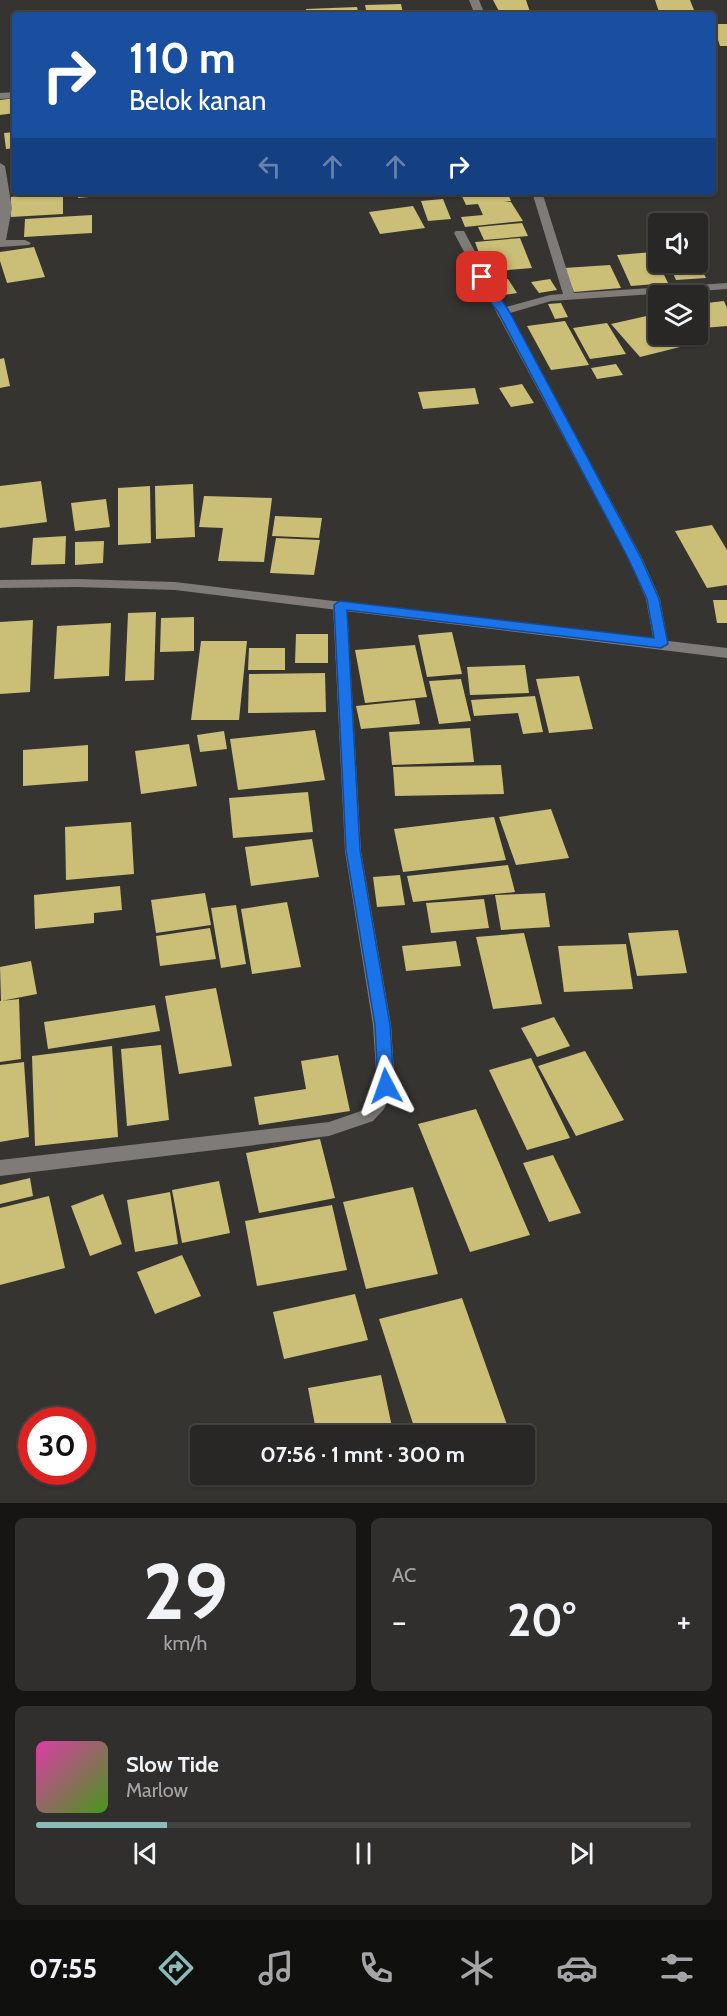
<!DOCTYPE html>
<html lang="id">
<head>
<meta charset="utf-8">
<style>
	body { margin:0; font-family:Cabin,sans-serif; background:#302f2d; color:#f1f3f6; height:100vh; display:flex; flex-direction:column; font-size:22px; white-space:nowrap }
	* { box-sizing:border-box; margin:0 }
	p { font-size:20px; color:#a5a5a7 }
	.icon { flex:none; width:33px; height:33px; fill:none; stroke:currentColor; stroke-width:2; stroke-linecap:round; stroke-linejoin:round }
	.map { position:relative; height:1503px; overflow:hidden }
	.drawer { display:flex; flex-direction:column; gap:15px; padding:15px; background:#161514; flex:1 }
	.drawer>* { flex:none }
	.top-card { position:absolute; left:12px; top:12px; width:704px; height:183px; border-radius:6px; box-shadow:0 2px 4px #0004,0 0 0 2px #444442; background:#1a4fa0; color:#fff; overflow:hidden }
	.buttons { position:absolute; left:648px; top:213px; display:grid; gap:12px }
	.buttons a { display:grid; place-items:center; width:60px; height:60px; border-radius:6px; background:#282725; box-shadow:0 2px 4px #0004,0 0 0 2px #444442; font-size:30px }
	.speed { position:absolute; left:18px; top:1407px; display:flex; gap:12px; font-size:30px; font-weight:700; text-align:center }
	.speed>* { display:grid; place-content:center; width:78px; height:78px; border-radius:50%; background:#282725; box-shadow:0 2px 4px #0004,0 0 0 2px #444442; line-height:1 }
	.speed .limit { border:9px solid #d22; background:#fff; color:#111 }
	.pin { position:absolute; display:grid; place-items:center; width:51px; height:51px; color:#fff; margin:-26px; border-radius:12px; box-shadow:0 3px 9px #0006 }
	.me { position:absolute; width:66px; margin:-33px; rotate:356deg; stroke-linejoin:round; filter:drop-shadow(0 0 4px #0008) }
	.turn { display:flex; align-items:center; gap:21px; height:126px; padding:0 18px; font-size:27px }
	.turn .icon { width:78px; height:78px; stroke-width:2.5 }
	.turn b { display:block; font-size:42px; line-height:51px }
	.lanes { display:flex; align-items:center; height:57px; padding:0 18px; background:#0003; justify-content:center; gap:30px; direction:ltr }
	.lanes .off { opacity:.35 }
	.big { font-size:45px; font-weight:800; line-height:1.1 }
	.drawer .widget { flex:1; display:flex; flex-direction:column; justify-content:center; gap:9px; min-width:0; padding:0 21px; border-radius:9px; background:#302f2d }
	.drawer .dial { align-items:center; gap:0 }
	.dial b { font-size:78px; line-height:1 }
	.song { display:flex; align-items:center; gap:18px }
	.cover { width:72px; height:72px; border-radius:9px; background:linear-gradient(135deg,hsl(320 70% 55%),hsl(100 70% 35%)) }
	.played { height:6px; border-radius:3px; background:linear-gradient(90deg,#8bbbb9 20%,#444442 20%) }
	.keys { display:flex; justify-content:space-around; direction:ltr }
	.heat { display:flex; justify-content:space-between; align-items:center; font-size:33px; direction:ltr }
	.drawer .tiles { flex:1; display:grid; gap:15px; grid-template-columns:1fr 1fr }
	.widget:last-child { grid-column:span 2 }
	.trip { position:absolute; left:190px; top:1425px; width:345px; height:60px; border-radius:6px; background:#282725; box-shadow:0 2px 4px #0004,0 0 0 2px #444442; font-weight:800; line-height:60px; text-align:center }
	.dock { display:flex; height:96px; justify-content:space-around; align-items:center; background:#10100f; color:#a5a5a7 }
	.dock .icon { width:42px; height:42px }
	.dock .on { color:#8bbbb9 }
	.dock b { font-size:27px; color:#f1f3f6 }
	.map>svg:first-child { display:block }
	.building { fill:#cbbe76 }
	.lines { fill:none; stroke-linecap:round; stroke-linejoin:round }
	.minor { fill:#7e7b79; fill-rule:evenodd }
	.tertiary { fill:#7e7b79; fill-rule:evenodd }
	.route { fill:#1a73e8; stroke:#114b97; stroke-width:1.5 }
</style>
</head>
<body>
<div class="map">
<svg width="727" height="1503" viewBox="0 0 727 1503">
	<rect width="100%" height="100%" fill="#363431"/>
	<path class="building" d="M493,0h33l5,15h-30z
		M655,0h35l6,15h-36z
		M401,4l2,9 -36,1 -2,-9z
		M357,7l2,8h-52l-1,-6z
		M713,24h14v22h-7z
		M15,98v15l-15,2v-15z
		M15,132v16l-9,1 -2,-16z
		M19,192h48l-4,2v20l-52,3v-20l8,-1z
		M78,192h20l1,4 -21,2z
		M460,192h47l4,9 -7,1h7l12,19 -58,6 -4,-10 22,-2 -5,-11 -12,1z
		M443,199l8,20 -23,2 -7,-20z
		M413,206l12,22 -45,6 -11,-22z
		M92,215v18l-68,4 1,-18z
		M522,223l6,13 -44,4 -6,-13z
		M520,238l12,30 -46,4 -11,-30z
		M34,247l11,30 -38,6 -7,-22v-9z
		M653,252l15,31 -37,3 -14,-31z
		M668,262h30l8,16 -30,2z
		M610,265l11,23 -47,4 -10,-24z
		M508,279l9,14 -19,3 -9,-14z
		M550,279l7,11 -18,3 -8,-11z
		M724,301l3,7v18l-24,2 -5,-13v-11z
		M561,303l7,14 -13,2 -7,-15z
		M651,315l7,9v10h10l12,13 -40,10 -29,-33z
		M565,321l24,44 -38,5 -24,-44z
		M607,323l19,31 -36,5 -17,-31z
		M4,358l6,28 -10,2v-29z
		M616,364l7,11 -26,4 -6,-11z
		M522,384l12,19 -23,4 -12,-19z
		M475,388l4,16 -56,5 -5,-17z
		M41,481l6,41 -47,6v-42z
		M193,484l2,53 -39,2 -1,-53z
		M150,486l1,57 -33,2v-57z
		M204,496l68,2 -8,64 -46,-1 5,-33 -24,-1z
		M106,499l4,28 -35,4 -4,-28z
		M275,516l47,2 -3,20 -47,-2z
		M712,525l15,25v35l-20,3 -32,-57z
		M66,536l-1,28 -34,1 2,-27z
		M276,538l44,2 -6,35 -44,-2z
		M104,541l-1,22 -28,2v-23z
		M713,600h14v23h-10z
		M156,612l-2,68 -29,1 3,-68z
		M194,617v34l-34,1 1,-34z
		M33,620l-3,72 -30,2v-72z
		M111,623l-2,53 -55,3 3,-53z
		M452,632l10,42 -35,3 -9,-42z
		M296,634h32v29h-33z
		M201,641h46l-8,79h-48z
		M415,645l12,52 -62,6 -10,-53z
		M249,648h36v22h-37z
		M525,665l4,28 -59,2 -3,-28z
		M325,673l1,39 -78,1 1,-39z
		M579,676l14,53 -44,4 -13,-54z
		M461,679l10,42 -32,3 -10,-43z
		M535,696l8,36 -20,2 -5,-21 -44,3 -3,-16z
		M415,700l5,24 -59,5 -5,-23z
		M470,728l4,34 -82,3 -3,-33z
		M315,730l10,50 -87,10 -8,-51z
		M224,731l3,18 -27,3 -3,-17z
		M189,744l8,42 -56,8 -6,-43z
		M88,745v36l-65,5v-36z
		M501,765l3,29 -109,2 -2,-29z
		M308,792l5,40 -80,6 -4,-40z
		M551,809l18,49 -53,7 -17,-48z
		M494,817l12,43 -103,12 -9,-43z
		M131,822l3,52 -68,6 -1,-53z
		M312,839l7,38 -68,9 -6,-39z
		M508,865l7,27 -102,10 -6,-26z
		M400,875l5,30 -28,2 -4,-30z
		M120,886l2,24 -28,3v10l-59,6 -1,-34z
		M205,893l6,32 -55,8 -5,-33z
		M545,893l5,34 -49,3 -6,-35z
		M484,899l5,29 -58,5 -5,-30z
		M287,902l14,65 -49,7 -11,-65z
		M236,905l10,59 -25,4 -10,-60z
		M210,928l6,31 -56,7 -4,-30z
		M678,930l9,43 -50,3 -9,-43z
		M524,933l18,71 -49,5 -17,-72z
		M456,941l5,25 -55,5 -4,-25z
		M626,944l7,45 -69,3 -6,-46z
		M31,961l6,33 -36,7 -1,-34z
		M216,988l16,78 -53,8 -14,-78z
		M19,999l2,60 -21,3v-61z
		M155,1005l5,26 -112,18 -4,-27z
		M554,1017l16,29 -33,11 -16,-29z
		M161,1045l8,75 -42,6 -6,-77z
		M112,1046l6,91 -83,9 -3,-90z
		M585,1051l39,69 -48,16 -38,-70z
		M338,1055l12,56 -91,14 -5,-28 52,-8 -5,-28z
		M531,1058l39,80 -43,12 -38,-80z
		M24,1062l5,75 -29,5v-77z
		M476,1109l54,126 -60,17 -52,-128z
		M320,1139l15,59 -76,15 -13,-60z
		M553,1155l28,58 -32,9 -26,-59z
		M30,1178l3,18 -33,8v-19z
		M219,1181l11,52 -48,10 -10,-53z
		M413,1187l25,87 -72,15 -23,-87z
		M170,1192l8,52 -43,8 -8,-52z
		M103,1194l19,50 -32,12 -19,-50z
		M49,1196l16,72 -65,17v-77z
		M332,1205l15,65 -90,16 -12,-65z
		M182,1255l19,41 -46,18 -18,-42z
		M355,1294l13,46 -84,19 -11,-47z
		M462,1298l49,138h-94l-38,-117z
		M381,1375l11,52 -45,9h-30l-9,-48z"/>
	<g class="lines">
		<path class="minor" d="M469,0h10l6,15h-10z
			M15,92v6l-15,1v-6z
			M0,163l5,3 7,42 -6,32h19l6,3 -2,2 -29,2z
			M532,192h10l32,101 153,-10v6l-176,12 -41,12 132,245 18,41 8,44 -2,3h-10l-2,-3 -8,-44 -18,-41 -174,-325 2,-2h8l34,64 8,12 44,-12 13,-1z
			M340,601l7,4 14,246 30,174 4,61 -11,23 -11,12 -44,15 -329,40v-16l329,-38 32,-11 10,-11 6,-14 -4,-61 -28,-174 -12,-246z"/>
		<path class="tertiary" d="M78,579l97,3 552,66v10l-552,-68 -97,-3 -78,1v-8z"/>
	</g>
	<path class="route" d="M482,274l3,1 24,36 132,247 18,41 9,45 -7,4 -314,-38 13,240 30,175 4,61 -2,5 -6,2 -5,-2 -3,-5 -3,-61 -29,-175 -12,-245 6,-4 314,37 -7,-39 -19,-41 -130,-246 -12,-16 -10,-19z"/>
</svg>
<div class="buttons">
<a><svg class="icon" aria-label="sound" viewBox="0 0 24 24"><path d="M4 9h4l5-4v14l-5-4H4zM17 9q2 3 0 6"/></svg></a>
<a><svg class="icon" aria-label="layers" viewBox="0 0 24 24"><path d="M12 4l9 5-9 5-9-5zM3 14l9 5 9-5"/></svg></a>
</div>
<div class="speed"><div class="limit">30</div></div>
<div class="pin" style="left:482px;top:277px;background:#d93025"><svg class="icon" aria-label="arrive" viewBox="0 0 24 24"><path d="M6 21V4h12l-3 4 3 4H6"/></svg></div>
<svg class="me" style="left:386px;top:1086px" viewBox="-20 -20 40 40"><path d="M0-17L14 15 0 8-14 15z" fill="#1a73e8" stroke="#fff" stroke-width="4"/></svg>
<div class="trip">07:56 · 1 mnt · 300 m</div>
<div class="top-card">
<div class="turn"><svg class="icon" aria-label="right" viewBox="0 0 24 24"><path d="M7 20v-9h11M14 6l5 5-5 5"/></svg><div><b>110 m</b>Belok kanan</div></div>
<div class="lanes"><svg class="icon off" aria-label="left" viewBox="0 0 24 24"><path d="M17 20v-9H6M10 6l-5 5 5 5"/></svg><svg class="icon off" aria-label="ahead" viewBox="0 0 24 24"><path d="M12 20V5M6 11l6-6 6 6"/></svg><svg class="icon off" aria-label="ahead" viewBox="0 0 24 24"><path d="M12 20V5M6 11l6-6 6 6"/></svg><svg class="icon" aria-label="right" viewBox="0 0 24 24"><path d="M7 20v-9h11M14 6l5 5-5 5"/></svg></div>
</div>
</div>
<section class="drawer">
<div class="tiles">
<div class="widget dial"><b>29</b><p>km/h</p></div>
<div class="widget"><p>AC</p>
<div class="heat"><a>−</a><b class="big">20°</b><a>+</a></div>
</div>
<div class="widget">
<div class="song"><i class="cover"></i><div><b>Slow Tide</b><p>Marlow</p></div></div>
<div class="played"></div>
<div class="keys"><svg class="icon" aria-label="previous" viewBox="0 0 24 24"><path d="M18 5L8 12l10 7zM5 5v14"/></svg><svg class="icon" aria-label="pause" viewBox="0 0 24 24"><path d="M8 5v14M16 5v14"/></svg><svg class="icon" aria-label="next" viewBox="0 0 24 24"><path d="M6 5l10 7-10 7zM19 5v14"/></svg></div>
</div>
</div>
</section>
<nav class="dock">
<b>07:55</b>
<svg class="icon on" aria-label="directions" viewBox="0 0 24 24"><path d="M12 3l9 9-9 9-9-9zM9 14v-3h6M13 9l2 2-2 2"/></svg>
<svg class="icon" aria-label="music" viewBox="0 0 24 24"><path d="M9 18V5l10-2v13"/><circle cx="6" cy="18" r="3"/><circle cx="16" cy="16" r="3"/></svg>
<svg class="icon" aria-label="phone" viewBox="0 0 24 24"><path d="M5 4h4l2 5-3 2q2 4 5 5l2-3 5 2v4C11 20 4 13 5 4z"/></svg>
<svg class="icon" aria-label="climate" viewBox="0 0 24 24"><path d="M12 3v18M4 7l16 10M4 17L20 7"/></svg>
<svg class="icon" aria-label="car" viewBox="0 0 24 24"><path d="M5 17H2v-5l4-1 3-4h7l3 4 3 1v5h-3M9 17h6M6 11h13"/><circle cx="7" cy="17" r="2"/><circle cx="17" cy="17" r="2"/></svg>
<svg class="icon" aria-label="filters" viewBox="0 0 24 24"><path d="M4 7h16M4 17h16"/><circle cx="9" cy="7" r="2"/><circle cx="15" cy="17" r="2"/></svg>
</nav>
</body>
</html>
